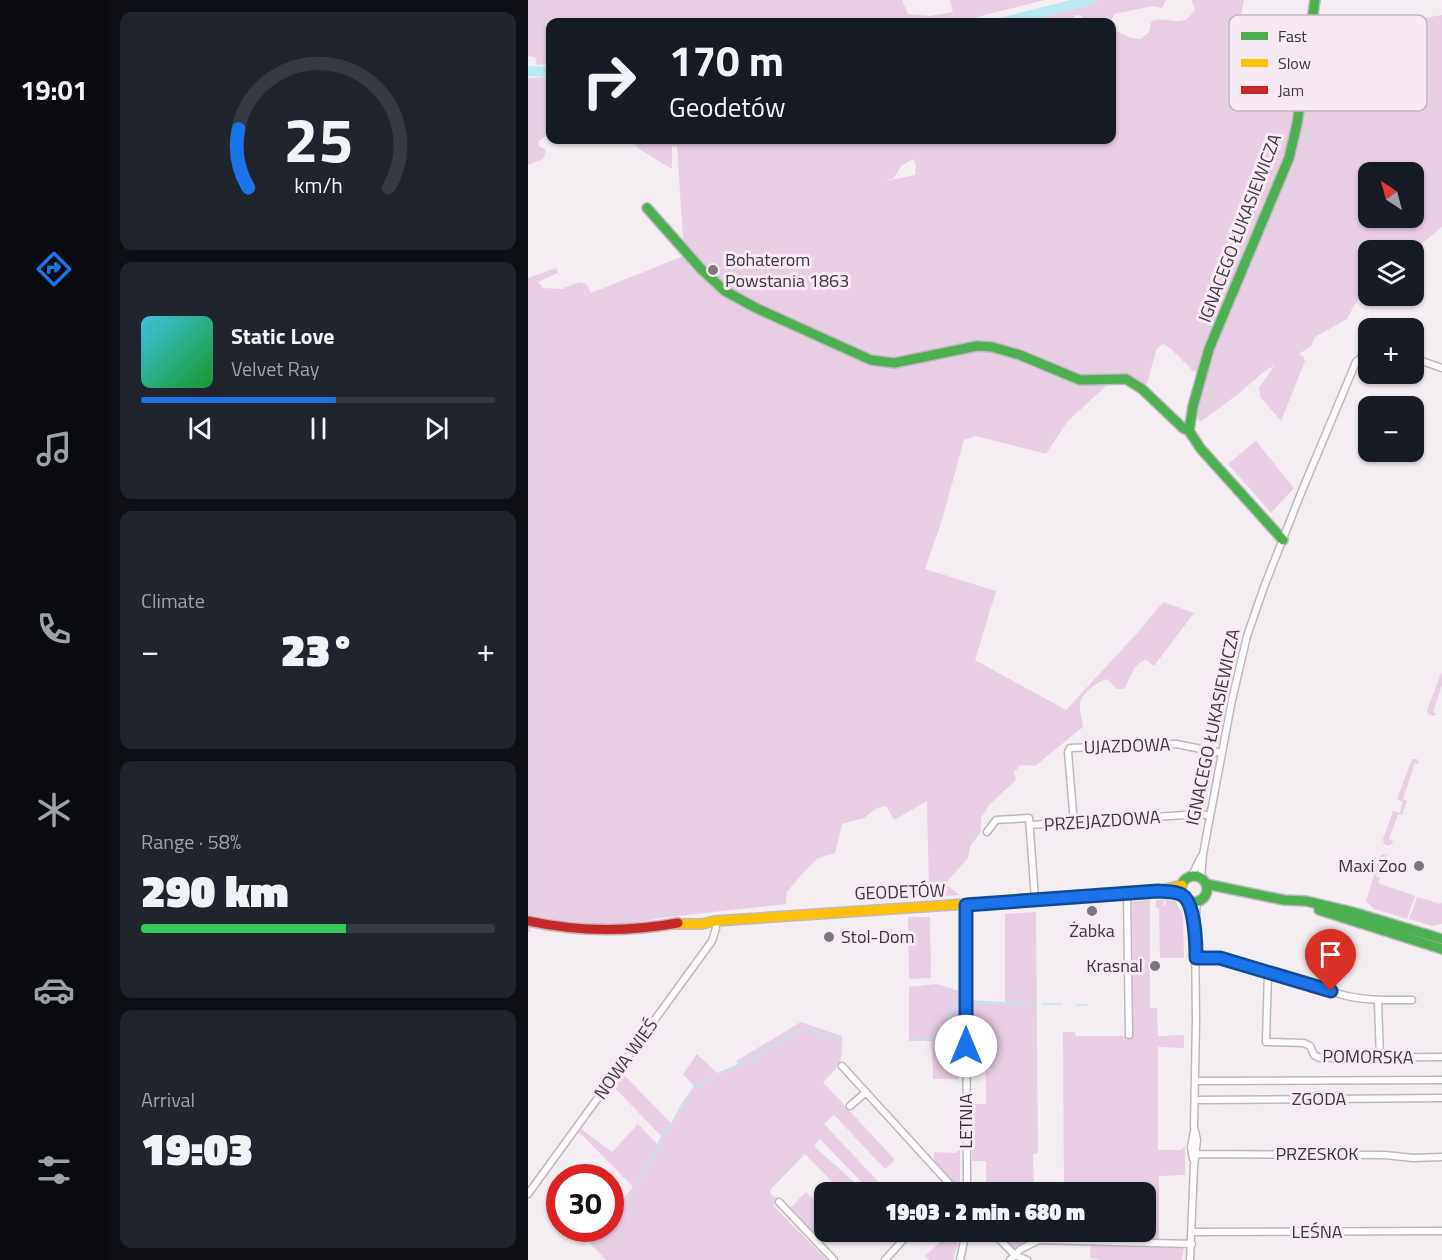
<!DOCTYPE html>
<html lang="en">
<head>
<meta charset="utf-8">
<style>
	body { margin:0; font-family:"Titillium Web",sans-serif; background:#20242c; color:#f1f3f6; height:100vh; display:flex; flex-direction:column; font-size:22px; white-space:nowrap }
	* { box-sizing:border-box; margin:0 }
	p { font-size:20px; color:#9ea1a6 }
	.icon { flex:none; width:33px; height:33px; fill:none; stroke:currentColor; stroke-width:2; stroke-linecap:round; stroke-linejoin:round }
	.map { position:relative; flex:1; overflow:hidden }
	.drawer { display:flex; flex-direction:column; gap:12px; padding:12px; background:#0d0f14; width:420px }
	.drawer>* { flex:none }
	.top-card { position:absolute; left:18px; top:18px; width:570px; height:126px; border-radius:12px; box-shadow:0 2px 4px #0004; background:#171b24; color:#f1f3f6; overflow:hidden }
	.needle { width:39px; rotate:324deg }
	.fabs { position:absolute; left:830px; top:162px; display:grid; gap:12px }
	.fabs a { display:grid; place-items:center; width:66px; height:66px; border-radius:12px; background:#171b24; box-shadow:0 2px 4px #0004; font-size:30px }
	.speed { position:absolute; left:18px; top:1164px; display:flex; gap:12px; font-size:30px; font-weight:700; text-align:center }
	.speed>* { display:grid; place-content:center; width:78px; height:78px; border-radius:50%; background:#171b24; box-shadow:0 2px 4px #0004; line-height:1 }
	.speed .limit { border:9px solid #d22; background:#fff; color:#111 }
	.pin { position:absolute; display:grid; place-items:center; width:51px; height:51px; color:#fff; margin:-62px -26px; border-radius:50% 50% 50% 0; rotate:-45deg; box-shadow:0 0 6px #0007 }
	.pin .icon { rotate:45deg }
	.me { position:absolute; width:66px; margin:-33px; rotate:0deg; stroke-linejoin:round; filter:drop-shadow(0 0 4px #0008) }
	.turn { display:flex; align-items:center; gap:21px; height:126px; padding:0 24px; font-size:27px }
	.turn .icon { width:78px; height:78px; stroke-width:2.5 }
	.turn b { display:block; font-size:42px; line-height:51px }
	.big { font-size:45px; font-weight:800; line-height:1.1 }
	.drawer .card { flex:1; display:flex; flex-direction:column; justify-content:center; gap:9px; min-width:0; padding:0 21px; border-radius:12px; background:#20242c }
	.drawer .dial { align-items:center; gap:0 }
	.dial svg { height:156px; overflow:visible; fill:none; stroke:#363941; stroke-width:7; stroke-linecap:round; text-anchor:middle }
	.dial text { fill:#f1f3f6; stroke:none }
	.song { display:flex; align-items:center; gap:18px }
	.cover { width:72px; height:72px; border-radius:9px; background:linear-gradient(135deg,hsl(190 70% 55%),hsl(130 70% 35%)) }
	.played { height:6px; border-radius:3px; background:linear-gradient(90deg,#1a73e8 55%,#363941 55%) }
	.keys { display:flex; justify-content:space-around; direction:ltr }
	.heat { display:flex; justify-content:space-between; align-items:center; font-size:33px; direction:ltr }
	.charge { height:9px; border-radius:4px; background:linear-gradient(90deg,#34c759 58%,#363941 0) }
	.trip { position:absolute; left:286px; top:1182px; width:342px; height:60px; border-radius:12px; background:#171b24; box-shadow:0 2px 4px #0004; font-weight:800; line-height:60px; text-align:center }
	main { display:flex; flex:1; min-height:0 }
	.menu { display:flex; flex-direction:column; width:108px; justify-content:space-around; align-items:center; background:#090b0e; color:#9ea1a6 }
	.menu .icon { width:42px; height:42px }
	.menu .current { color:#1a73e8 }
	.menu b { font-size:27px; color:#f1f3f6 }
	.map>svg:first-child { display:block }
	.green { fill:#e7cee3; fill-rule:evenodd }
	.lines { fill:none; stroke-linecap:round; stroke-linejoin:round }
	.stream { stroke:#b9e8ef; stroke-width:1.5 }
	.river { stroke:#b9e8ef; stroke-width:10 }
	.street-casing { stroke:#beb8bd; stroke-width:9 }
	.fast-casing { stroke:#beb8bd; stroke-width:12 }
	.slow-casing { stroke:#beb8bd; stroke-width:12 }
	.jam-casing { stroke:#beb8bd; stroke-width:12 }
	.street { stroke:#fdfcfd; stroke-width:6 }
	.fast { stroke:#4caf50; stroke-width:9 }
	.slow { stroke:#ffc107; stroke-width:9 }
	.jam { stroke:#c62828; stroke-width:9 }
	.route-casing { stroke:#114b97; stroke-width:15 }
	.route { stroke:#1a73e8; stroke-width:10 }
	.poi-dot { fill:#7d787c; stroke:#f8eaf5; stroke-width:2 }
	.labels { text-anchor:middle; stroke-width:6; stroke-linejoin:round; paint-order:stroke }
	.street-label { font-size:18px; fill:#3d383c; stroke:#f8eaf5 }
	.poi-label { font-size:18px; fill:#3d383c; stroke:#f8eaf5; text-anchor:start }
	.key { fill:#f8eaf5; stroke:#c0b5be; stroke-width:1.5 }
	.key-label { font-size:16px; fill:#3d383c }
</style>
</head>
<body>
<main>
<nav class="menu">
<b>19:01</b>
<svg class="icon current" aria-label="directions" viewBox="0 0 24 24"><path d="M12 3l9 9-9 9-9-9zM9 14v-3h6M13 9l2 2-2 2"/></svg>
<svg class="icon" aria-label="music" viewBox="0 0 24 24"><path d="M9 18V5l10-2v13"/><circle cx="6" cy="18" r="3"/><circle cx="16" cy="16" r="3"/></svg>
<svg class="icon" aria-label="phone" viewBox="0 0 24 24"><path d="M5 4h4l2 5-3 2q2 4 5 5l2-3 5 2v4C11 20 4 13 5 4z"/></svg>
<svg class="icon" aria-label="climate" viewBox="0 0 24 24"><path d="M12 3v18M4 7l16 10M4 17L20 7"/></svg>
<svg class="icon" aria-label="car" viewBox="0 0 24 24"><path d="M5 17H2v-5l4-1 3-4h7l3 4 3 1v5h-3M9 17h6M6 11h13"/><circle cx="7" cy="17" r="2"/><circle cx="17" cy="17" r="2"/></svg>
<svg class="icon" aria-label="filters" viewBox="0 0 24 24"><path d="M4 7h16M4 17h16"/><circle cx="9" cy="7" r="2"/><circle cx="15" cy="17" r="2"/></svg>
</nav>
<section class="drawer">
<div class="card dial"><svg viewBox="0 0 100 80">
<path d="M14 69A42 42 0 1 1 86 69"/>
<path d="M14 69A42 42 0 0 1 9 39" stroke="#1a73e8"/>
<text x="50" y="56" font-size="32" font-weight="700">25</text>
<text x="50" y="72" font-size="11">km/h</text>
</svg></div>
<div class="card">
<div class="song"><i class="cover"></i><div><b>Static Love</b><p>Velvet Ray</p></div></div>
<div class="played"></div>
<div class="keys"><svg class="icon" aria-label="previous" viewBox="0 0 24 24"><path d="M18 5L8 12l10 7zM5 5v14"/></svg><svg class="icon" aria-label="pause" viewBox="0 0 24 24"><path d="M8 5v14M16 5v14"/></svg><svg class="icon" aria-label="next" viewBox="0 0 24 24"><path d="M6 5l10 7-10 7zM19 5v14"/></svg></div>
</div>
<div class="card"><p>Climate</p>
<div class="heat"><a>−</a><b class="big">23°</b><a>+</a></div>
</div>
<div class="card"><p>Range · 58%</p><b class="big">290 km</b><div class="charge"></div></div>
<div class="card"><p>Arrival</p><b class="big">19:03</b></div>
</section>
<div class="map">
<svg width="914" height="1260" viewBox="0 0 914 1260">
	<rect width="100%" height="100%" fill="#f4eef3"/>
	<path class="green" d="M0,0h374l6,14 22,2 23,-4 -3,-12h95l-88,22h-407v42l-13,1 -2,-8 -7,-1z
		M570,0h68l-4,8 -9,-2 -39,8 -2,5 2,11 17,8 10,1 8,-7 2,-10c18,-9 30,11 44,-13l-4,-9h53l-14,70c17,-5 20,-13 36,1v15l5,9 44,4 31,-19 18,-18 4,-18 9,-9 24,-13 41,-7v212l-29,24 -45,-1v39l-13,15 -8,15 -32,18 -4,9 -12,8 4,2 2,5 -24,60 -21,-24 -1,-9 15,-22 -8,4 -29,25 -37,27c-10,-12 1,-33 5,-46l-13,-6 -22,-22 -7,-4 -7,6 -8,31 -6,11 -14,-10 -19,1 -42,39 -21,32 -70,-18 -12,4 -22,80 -17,49 71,22 -21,69 91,50 74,-80 23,-28 31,11 -40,53 -8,-6c-14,4 -15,18 -22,29h-7l-10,-10c-11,3 -28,16 -27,28 0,6 2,13 3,20l-48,39 -14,-1 -7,7 2,8 -26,24 -9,14v14l-11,14 -2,12 -23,26 15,11 -29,2 -2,-8 -2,-88 -33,19 -8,-14 -9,2 -13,10 -22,6 -7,29 -17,5 -15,15 -16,19 -1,12 -118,13 -70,12 -65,-6 -3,9h-2v-654l28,-10 2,5 -20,9 5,6 19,1 17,-7 7,2 5,9 95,-38 1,-9 -4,-7 -6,-93h-5v23l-33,-20 -8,-9 -79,2 -1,-2h561v-118h-30v-6l-6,-1 -6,7h-59zM385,159l3,6 -1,10 -30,6 9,-3 7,-12zM840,172h45v46h-45z
		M22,77v61l-1,-4 -10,7v5l7,4 -3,9 -15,6v-87z
		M728,441l38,47 -23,25 -43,-49z
		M914,671v14l-9,27 4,2 -4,2 -5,-2 -1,-4z
		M884,759h5l2,5 -4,-1 -12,36 4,2 -5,14 -4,-1 -9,25 4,2 -1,3 -5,2 -3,-2 -1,-5 10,-28 7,2 3,-11 -6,-3z
		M855,854h3l2,2 -4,-1 -8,21 4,2 -2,5 37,13 -8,23 -33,-10 -8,-8 14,-45z
		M889,897l24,7 1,-2v22l-9,2 -24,-7z
		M622,900v108h7l1,28 26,-1v13l-26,-1v103h23l4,-4v29l-26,1v65l-82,-4v-5h69v-40h-82l-1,-160h12l1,4h57l-1,-134z
		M628,900h8l-1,7 3,-3 -1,-4 10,1 8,14 1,43h-24l-1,-50h-3z
		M508,912l2,241 -5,1 1,35 -1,3h-47v-31h-14l-1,-57h15l-1,-56 -11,-1 -3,3v-50l34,2v-88z
		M380,917h22l1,61 -22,1z
		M409,984l22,7v88h-26l-1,-38h-23v-54z
		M273,1022l41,14c0,27 0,28 -19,46l72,78 -10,9 -51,-54 -10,9 64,68h-17l-51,-53 -6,7c17,16 34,30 51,46h-23l-37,-38 -35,36 1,5 8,4 -6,6 54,55h-221l-19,-20 10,-11 13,-1 1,-15 22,-26 -54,-55 2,-3 31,23 26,-28 19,20 4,-8 -48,-50 9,-13 49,50 11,-20 12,-17 -11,-12 14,-20 20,19 21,-9 -2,-3z
		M432,1149v42l-26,-29v-10l22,1z
		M278,1192l19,19v21h6l-10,10 -32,-33z
		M402,1232h16l12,12 -5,16h-24l-4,-4 15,-14z
		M472,1232h32v4l-17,14 -15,-13z
		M563,1243l93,3 -2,14h-80l-12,-2z"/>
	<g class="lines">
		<path class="stream" d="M446,1003l62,1
			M514,1004h20
			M549,1005h10
			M280,1029l33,11
			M383,1040l26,-1 6,-7 13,-30
			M222,1060l51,-31
			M191,1074l26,-12
			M166,1088l20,-11
			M149,1116l14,-23
			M136,1137l11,-19
			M109,1184l24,-41
			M82,1216l24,-25
			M61,1240l10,-12"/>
		<path class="river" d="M476,22l87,-22
			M0,71l22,1"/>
		<g class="street-casing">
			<path id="street" d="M885,358l29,10
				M546,823l-6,-71 2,-4 106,-4 46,9
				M502,825l171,-11 9,2
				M459,832l9,-12 33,-2 6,81
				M663,877l10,-20
				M673,878l2,-24 29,-154 15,-64 17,-49 37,-94 55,-131 12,-11
				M599,893l2,142
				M659,900l6,24
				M438,905l1,287
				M667,959c43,-4 105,24 148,36 23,6 46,5 69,5
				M740,972l-2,70 38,1 6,3 4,9 6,3 122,-1
				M850,1001l2,57
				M314,1066l115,126
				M667,1081l247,-1
				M667,1100l247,-2
				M322,1106l16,-14
				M666,1154l191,1 28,3 29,-1
				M665,1159l-2,-12 3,-16
				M0,1194l184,-253 4,-13 -1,-7
				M251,1202l55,58
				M464,1232l23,23 12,5
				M664,1232l250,-1
				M357,1260l25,-28
				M432,1260l6,-28
				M482,1260l11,-11 18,-9 153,4
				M662,1260l4,-94 3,-26 -3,-13 2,-107 -1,-90 2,-29"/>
		</g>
		<g class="fast-casing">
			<path id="fast" d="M119,208l55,62 23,21 31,17 115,52 23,3 83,-17 15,1 28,8 60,25 46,-1 16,10 41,39 6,3
				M755,540l-82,-91 -12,-18 4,-25 16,-57 80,-191 8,-34 18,-124
				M653 889a13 13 0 1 1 26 0a13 13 0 1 1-26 0Z
				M678,884l78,16 22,1 50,12 86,26
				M791,910l123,39"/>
		</g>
		<g class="slow-casing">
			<path id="slow" d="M146,924h28l13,-3 443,-30 24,-6"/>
		</g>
		<g class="jam-casing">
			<path id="jam" d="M0,921c50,11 100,11 150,2"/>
		</g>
		<use href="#street" class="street"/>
		<use href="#fast" class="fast"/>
		<use href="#slow" class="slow"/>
		<use href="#jam" class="jam"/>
	</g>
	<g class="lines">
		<g class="route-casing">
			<path id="route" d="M438,1046v-141l192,-14c7,1 18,0 24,4 13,7 14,49 14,63h24l111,33"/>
		</g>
		<use href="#route" class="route"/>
	</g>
	<g class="poi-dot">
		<circle cx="185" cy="270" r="6"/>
		<circle cx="891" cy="866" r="6"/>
		<circle cx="564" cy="911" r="6"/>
		<circle cx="301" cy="937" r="6"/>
		<circle cx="627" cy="966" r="6"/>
	</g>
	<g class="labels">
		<g class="street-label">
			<text transform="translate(712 228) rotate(-69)" y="6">IGNACEGO ŁUKASIEWICZA</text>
			<text transform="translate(685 727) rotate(-78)" y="6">IGNACEGO ŁUKASIEWICZA</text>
			<text transform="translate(599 746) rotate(-2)" y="6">UJAZDOWA</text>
			<text transform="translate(574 821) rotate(-4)" y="6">PRZEJAZDOWA</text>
			<text transform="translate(372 892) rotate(-2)" y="6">GEODETÓW</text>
			<text transform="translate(840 1057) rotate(1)" y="6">POMORSKA</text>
			<text transform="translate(98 1059) rotate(-54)" y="6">NOWA WIEŚ</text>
			<text x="791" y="1105">ZGODA</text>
			<text transform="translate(438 1121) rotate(-90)" y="6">LETNIA</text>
			<text x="789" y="1160">PRZESKOK</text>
			<text x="789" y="1238">LEŚNA</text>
		</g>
		<g class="poi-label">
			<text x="197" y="266">Bohaterom<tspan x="197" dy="21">Powstania 1863</tspan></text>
			<text x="879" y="872" text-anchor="end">Maxi Zoo</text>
			<text x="564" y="937" text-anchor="middle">Żabka</text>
			<text x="313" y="943">Stol-Dom</text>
			<text x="615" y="972" text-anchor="end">Krasnal</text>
		</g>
	</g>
	<rect x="701" y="15" width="198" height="96" rx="9" class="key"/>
	<rect x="713" y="32" width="27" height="8" fill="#4caf50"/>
	<rect x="713" y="59" width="27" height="8" fill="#ffc107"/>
	<rect x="713" y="86" width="27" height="8" fill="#c62828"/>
	<g class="key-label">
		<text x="750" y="42">Fast</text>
		<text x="750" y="69">Slow</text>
		<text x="750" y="96">Jam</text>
	</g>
</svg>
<div class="fabs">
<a><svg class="needle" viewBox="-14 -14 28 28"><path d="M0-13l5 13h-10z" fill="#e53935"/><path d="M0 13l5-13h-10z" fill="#9ea1a6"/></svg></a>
<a><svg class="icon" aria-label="layers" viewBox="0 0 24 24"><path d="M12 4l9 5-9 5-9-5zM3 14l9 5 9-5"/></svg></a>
<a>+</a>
<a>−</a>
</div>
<div class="speed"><div class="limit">30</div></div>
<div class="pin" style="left:803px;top:991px;background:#d93025"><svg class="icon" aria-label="arrive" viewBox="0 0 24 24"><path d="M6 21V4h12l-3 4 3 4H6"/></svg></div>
<svg class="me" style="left:438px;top:1046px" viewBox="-20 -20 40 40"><circle r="19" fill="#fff"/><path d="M0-13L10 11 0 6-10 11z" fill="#1a73e8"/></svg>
<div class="trip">19:03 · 2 min · 680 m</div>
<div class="top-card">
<div class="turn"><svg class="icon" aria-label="right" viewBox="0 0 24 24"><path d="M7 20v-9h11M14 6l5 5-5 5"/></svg><div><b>170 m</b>Geodetów</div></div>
</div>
</div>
</main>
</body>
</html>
